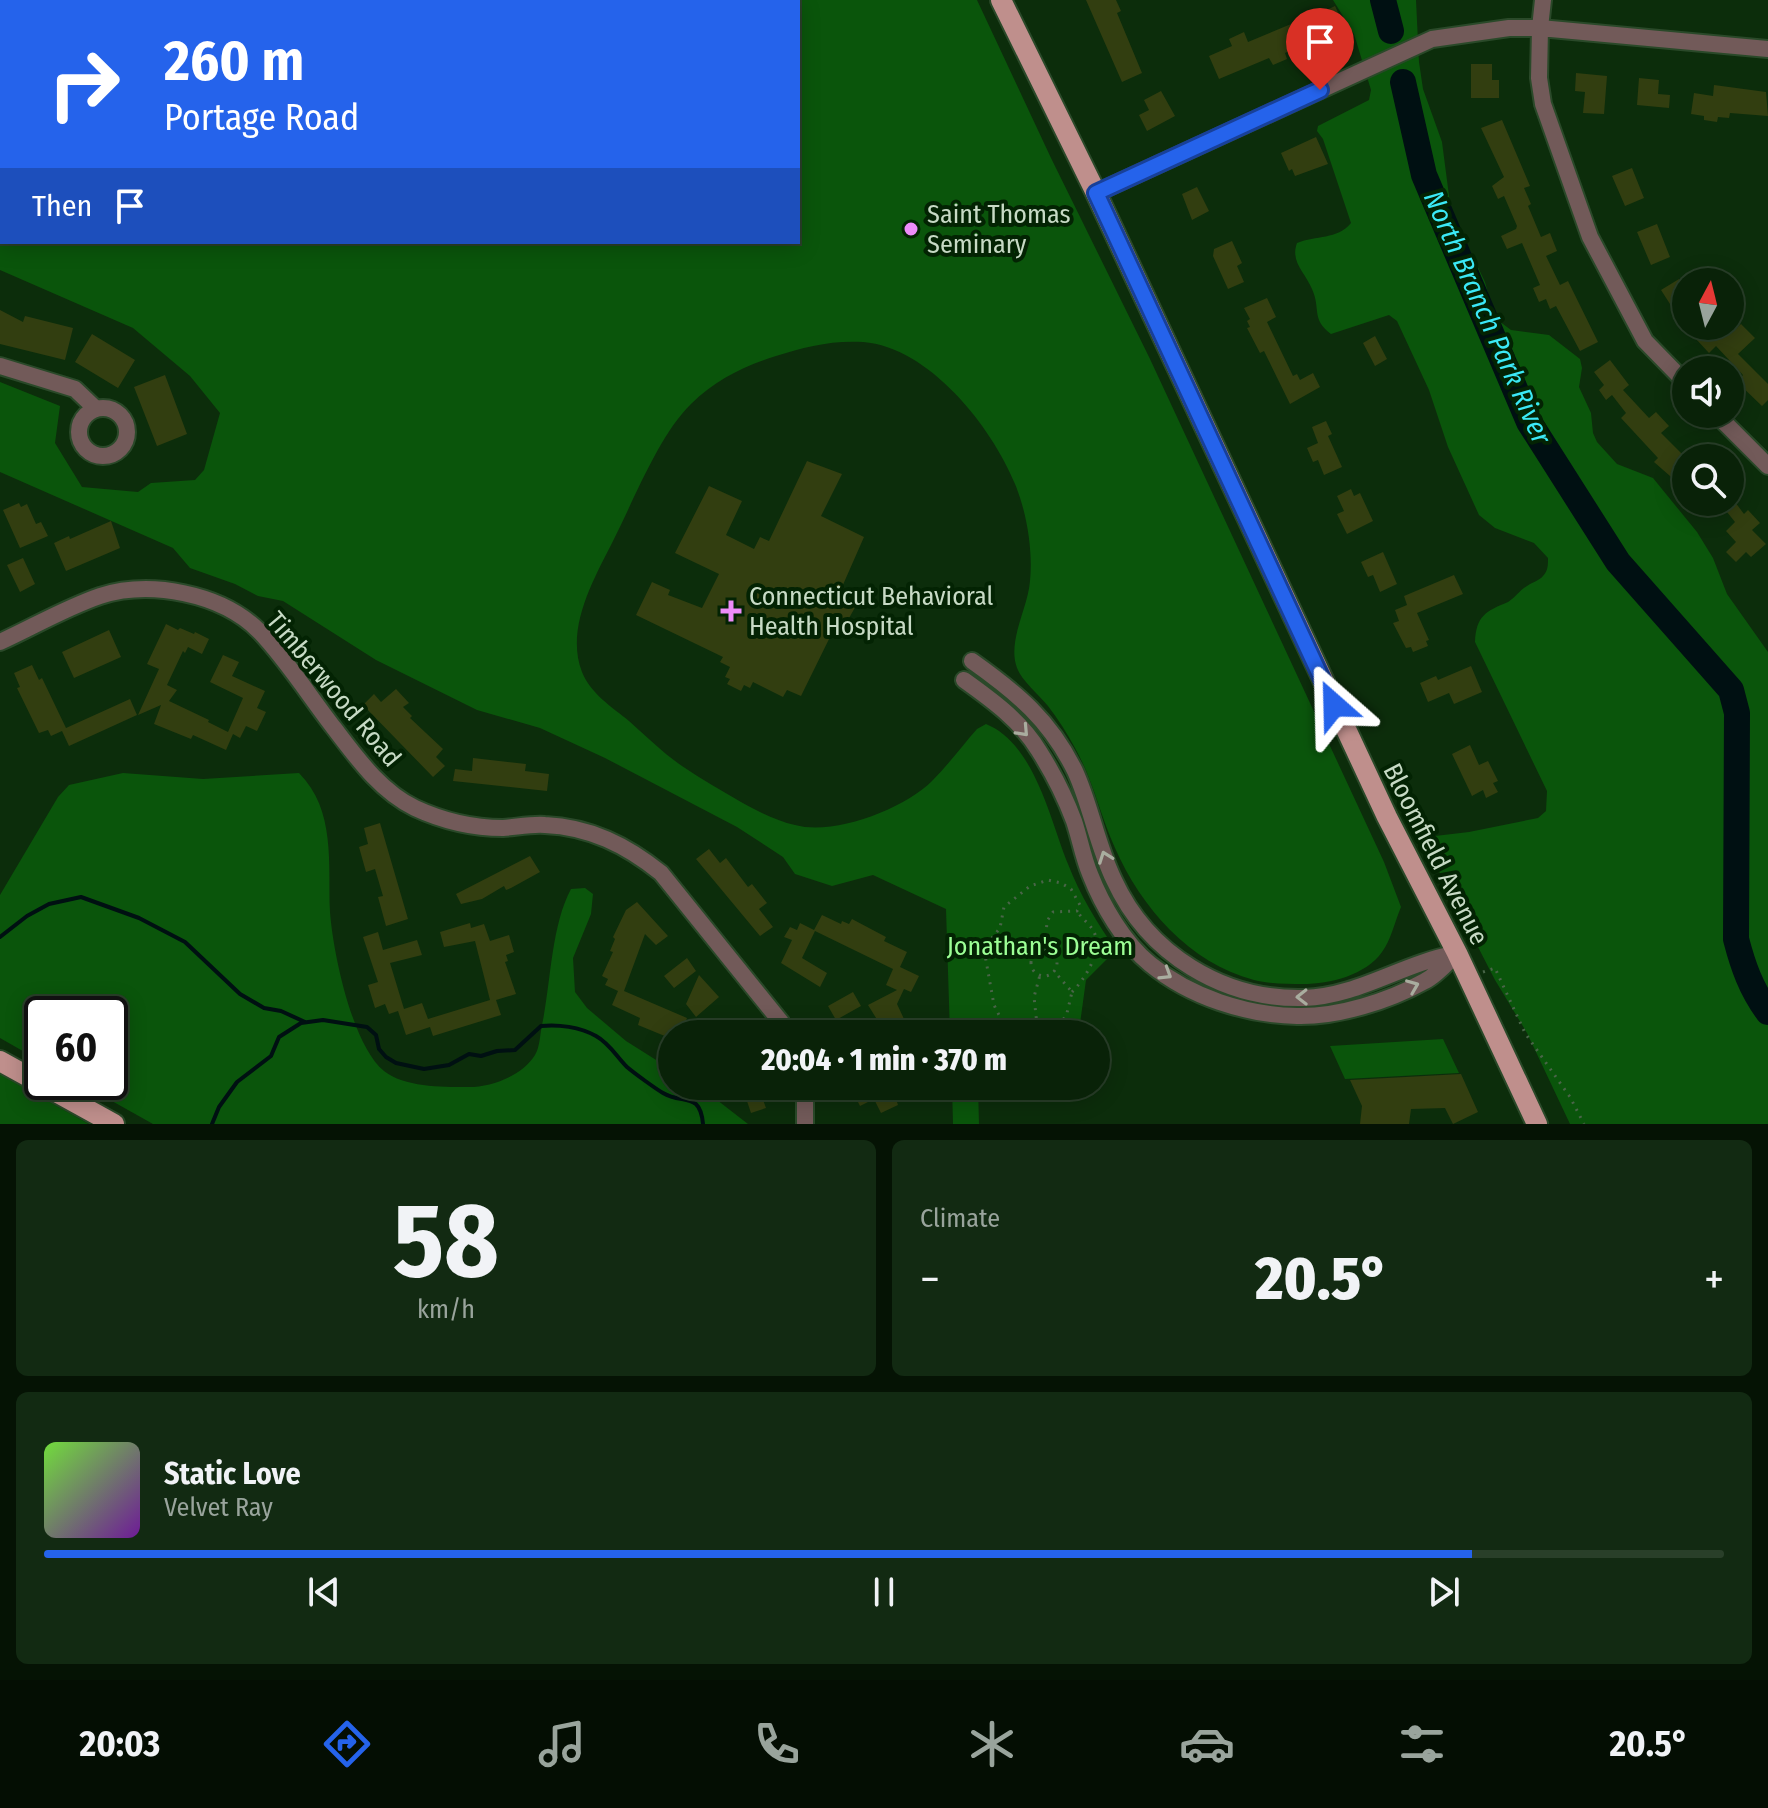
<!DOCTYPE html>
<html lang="en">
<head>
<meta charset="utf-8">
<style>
	body { margin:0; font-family:"Fira Sans Condensed",sans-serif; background:#122a12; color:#f1f3f6; height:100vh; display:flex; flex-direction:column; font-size:30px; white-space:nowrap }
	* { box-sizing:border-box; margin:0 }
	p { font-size:26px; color:#99a49c }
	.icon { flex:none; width:44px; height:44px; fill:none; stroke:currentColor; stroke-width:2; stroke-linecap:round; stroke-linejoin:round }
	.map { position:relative; height:1124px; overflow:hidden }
	.drawer { display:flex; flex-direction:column; gap:16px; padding:16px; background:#051304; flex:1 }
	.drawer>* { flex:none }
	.top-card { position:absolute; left:0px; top:0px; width:800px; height:244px; box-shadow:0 4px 20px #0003,0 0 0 2px #293f29; background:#2563eb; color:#fff; overflow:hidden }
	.needle { width:52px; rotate:7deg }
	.fabs { position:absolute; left:1672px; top:268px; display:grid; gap:16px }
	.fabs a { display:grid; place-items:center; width:72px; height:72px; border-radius:50%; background:#092208; box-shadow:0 4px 20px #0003,0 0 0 2px #293f29; font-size:40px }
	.speed { position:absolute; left:24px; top:996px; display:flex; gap:16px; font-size:40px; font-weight:700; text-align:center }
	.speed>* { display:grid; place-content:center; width:104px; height:104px; border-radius:50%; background:#092208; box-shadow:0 4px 20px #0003,0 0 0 2px #293f29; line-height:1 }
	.speed .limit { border:4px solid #111; border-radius:12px; background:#fff; color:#111 }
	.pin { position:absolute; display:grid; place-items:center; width:68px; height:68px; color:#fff; margin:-82px -34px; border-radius:50% 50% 50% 0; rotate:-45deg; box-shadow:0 0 8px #0007 }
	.pin .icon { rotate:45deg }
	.me { position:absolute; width:88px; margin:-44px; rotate:335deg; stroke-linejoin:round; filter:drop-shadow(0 0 6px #0008) }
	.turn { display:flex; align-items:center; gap:28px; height:168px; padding:0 32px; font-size:36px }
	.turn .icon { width:104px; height:104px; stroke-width:2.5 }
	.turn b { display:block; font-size:56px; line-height:68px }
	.then { display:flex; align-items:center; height:76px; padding:0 32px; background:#0003; gap:16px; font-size:30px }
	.big { font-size:60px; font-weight:800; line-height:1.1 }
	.drawer .card { flex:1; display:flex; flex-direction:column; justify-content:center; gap:12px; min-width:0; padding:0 28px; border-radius:12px; background:#122a12 }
	.drawer .dial { align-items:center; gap:0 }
	.dial b { font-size:104px; line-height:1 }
	.song { display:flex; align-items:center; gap:24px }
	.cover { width:96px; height:96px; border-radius:12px; background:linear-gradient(135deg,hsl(100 70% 55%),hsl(280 70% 35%)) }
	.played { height:8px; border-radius:4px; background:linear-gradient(90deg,#2563eb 85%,#293f29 85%) }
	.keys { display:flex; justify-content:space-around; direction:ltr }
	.heat { display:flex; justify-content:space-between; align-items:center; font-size:44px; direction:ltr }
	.drawer .tiles { flex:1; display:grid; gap:16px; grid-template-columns:1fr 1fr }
	.card:last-child { grid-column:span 2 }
	.trip { position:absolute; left:658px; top:1020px; width:452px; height:80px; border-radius:40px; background:#092208; box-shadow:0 4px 20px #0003,0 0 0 2px #293f29; font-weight:800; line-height:80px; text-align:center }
	.menu { display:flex; height:128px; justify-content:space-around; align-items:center; background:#040e03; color:#99a49c }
	.menu .icon { width:56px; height:56px }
	.menu .active { color:#2563eb }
	.menu b { font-size:36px; color:#f1f3f6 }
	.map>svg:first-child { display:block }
	.green { fill:#0a550b }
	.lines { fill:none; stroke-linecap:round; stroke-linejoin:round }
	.stream { stroke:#001012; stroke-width:4 }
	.river { stroke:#001012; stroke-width:26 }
	.building { fill:#323e10 }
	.minor-casing { stroke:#2a4929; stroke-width:20 }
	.major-casing { stroke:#2a4929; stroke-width:24 }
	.path { stroke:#496548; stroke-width:3; stroke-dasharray:2 6; stroke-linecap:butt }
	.minor { stroke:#725a59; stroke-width:16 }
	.major { stroke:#bf8f8c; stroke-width:20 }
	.oneway { stroke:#a9ad9f }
	.route-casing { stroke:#184099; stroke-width:20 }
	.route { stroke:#2563eb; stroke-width:14 }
	.poi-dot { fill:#ed8cf9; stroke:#032303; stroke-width:3 }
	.labels { text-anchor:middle; stroke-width:8; stroke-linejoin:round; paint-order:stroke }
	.poi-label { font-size:26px; fill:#c7dac5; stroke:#032303; text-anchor:start }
	.street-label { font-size:26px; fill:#c7dac5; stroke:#032303 }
	.park-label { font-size:26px; fill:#9cff95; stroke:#032303 }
	.water-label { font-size:28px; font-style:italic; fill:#3be9f6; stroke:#032303 }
</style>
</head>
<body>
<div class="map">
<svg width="1768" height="1124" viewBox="0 0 1768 1124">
	<rect width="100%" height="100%" fill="#0c2d0b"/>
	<path class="green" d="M540,0h437l74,158 99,201 234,503 17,45c-6,14 -10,33 -19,45 -16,23 -52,32 -79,32 -16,0 -34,0 -49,-4 -65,-17 -113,-73 -139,-132 -15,-33 -22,-68 -40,-100 -8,-15 -17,-29 -27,-42 -9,-11 -26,-25 -31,-38 -10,-27 11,-60 13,-87 3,-30 -3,-68 -15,-97 -23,-57 -86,-137 -152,-142 -31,-2 -59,5 -87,14 -32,10 -61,24 -85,48 -32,31 -57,96 -78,137 -19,38 -48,87 -31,131 8,21 30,35 47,49 17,15 34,32 53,45 19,13 39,24 59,36 16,9 36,19 54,23 39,11 109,-16 137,-44 16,-16 30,-35 45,-52l9,-5c49,20 64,96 82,140 12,31 29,59 48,86l-30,30 -7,51h-101l-1,3h-27l-4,-125 -73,-34 -41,11 -37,-12 -12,-17 -46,-30 -132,-69 -65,-30 -63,-18 -101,-50 -93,-59 -25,-5 -23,-12 -45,-16 -17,-20 -173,-76v-90l60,24 -5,37 27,44 56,5 13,-9 44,-3 9,-10 16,-57 -30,-37 -57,-48 -133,-58v-252l2,224h796v-240h-258z
		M1333,0h83l3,62 4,27 19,53 9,69 34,71 10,36 16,12 38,5 31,24 2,9 -3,19 12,26 2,20 4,9 20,22 36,14 44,54 16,26 14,36 41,58v472h-198l-43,-91 -32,-53 -70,-136 1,-5 9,-3 34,-4 69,-14 8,-7 1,-20 -72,-149c1,-26 11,-31 33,-40 7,-4 12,-12 19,-16 5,-4 12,-5 16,-10 5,-5 5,-11 5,-18l-14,-15 -39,-15 -16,-13 -31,-68 -19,-57 -32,-69 -8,-6 -58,19c-20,-15 -10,-25 -19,-45 -7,-17 -22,-27 -15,-46 19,-8 40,-3 54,-20l-28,-84 -6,-8 1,-5 51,-26 2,-10 -17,-56z
		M123,773l80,6 96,-6c37,37 29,91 31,139 3,40 22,133 54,159 20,16 57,16 82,16 24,1 56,-11 69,-32 5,-8 5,-21 7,-30 9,-42 9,-99 29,-136l14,-1 8,6 -2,20 -18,44 2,34 12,16 39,33 46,29v16h27l49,38h-595l-75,-42h32v-68h-68v48l-42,-24v-143l58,-98 11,-12z
		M1443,1039l16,34 -114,6 -15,-33z
		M0,1074l89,50h-89z
		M952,1086h26l1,38h-26z"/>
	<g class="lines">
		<path class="stream" d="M0,937l27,-21 22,-12 32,-7 58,21 46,24 55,52 24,14 17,3 24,11
			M212,1124l7,-17 18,-25 34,-26 8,-19 22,-14 22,-3 44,7 9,8 3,14 7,8 10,6 28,6 25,-4 20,-11 12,2 16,-5 18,-1 26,-24c17,-2 39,1 55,10 13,7 21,21 31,31 7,6 29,22 36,26 20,12 37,-2 40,31"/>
		<path class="river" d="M1383,0l8,31
			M1403,82l21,93 105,247 89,140 113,128 6,23 -1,226c7,27 15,50 32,73"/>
	</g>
	<path class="building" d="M1086,0h30l5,11 -4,2 25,60 -20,9z
		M1335,6l9,19 -59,28 2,6 -14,6 -4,-7 -50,21 -10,-23 23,-10 -3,-7 15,-7 4,10 48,-20 1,2z
		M1471,64h21v16h7v18h-28z
		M1576,73l31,3 -3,38 -21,-1 2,-21 -10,-1z
		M1639,78l20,2 -1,14 12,1 -1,13 -32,-3z
		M1714,85l52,7 2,24 -38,-3 -1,5 -11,-1 -1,5 -13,-2v-4l-13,-2 3,-21 19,3z
		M1161,91l14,25 -28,15 -8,-16 10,-5 -5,-10z
		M1502,120l28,66 -6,2 7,16 -3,2 13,31 9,-4 7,18 -11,5 14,29 8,-4 30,61 -18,9 -24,-45 -6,3 -4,-10 -7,3 -6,-14 7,-3 -18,-42 -15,6 -6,-13 15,-7 1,-3 -13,-30 -6,3 -6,-13 12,-9 -23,-49z
		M1316,137l12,27 -33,12 -3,-7 -3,2 -8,-18z
		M1632,168l12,30 -19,8 -13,-30z
		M1197,187l12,24 -17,9 -10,-26z
		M1657,224l13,33 -19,8 -14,-33z
		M1232,241l10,22 -5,3 7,16 -16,7 -15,-33 1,-7z
		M1679,279l7,10v40l-25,-39z
		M1267,298l9,19 -9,5 26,54 4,-2 3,6 13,-7 7,14 -30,17 -26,-53 -4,2 -13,-25 3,-1 -3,-6 3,-2 -6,-11z
		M0,310l23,12 2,-6 48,12 -8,32 -65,-16z
		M1741,324l14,14 -17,16 30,30v16l-6,6 -25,-24 6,-7 -27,-29 -7,7 -13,-14 14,-13h16l6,6z
		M92,334l43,26 -17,28 -43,-26z
		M1375,336l12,23 -12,7 -12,-23z
		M1610,360l19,25 -6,5 26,28 7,-6 13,14 -8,7 25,25v32l-32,-28 4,-4 -37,-40 5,-5 -14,-18 -6,5 -7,-10 5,-5 -10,-13z
		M165,375l22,59 -30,12 -23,-59z
		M1326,421l6,13 -4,2 14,31 -18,8 -6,-15 -5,2 -6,-14 11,-5 -6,-16z
		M807,461l35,13 -21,42 43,21 -22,50 14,7 -2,3 4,5 -20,36 -7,-3 -30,61 -14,-6 -4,7 -30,-15 -3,6 -6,-3 -3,6 -14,-7 3,-5 -5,-2 5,-10 -10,-5 3,-5 -87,-42 16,-33 18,8 -2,5 34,13 17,-34 -44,-21 34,-67 33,15 -16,34 28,14 6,-12 9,4z
		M1351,489l3,7 6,-3 13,28 -26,13 -10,-20 7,-3 -7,-15z
		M1719,502h16l9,12 4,-4 12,13 -8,7 14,14 -15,13 -5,-5 -10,10 -10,-10 10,-10 -10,-11 9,-9z
		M19,503l2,4 6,-3 9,20 5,-2 7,14 -28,12 -17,-38z
		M111,521l9,27 -54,23 -12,-28 15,-7 1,3z
		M1383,552l14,32 -17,8 -7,-17 -5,2 -7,-15z
		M23,558l12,26 -15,8 -13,-27z
		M1454,575l9,19 -46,19 12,27 -3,1 2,5 -15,6 -2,-5 -5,1 -13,-25 6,-2 -4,-11 12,-5 -3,-9z
		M166,624l12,6 2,-2 14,6 1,-2 14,7 -7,15 -14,-7 -3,6 -2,-2 -16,34 10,5 -8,11 40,19 -1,2 20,10 15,-34 -33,-16 13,-27 16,7 -7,14 33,15 -8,17 9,4 -9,19 -11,-5 -6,12 -7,-4 -7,16 -33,-15 -2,4 -37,-15 7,-19 -23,10 21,-46 -12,-5z
		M109,630l12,27 -47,21 -12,-26z
		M32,665l7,15 3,-2 24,50 64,-29 7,16 -68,31 -7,-15 -11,5 -3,-6 -9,3 -22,-45 3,-1 -6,-14z
		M1471,666l11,26 -28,12 -5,-11 -21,9 -8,-19 16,-7 2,4z
		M396,689l13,14 -6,4 9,9 -2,2 33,31 -7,8 9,9 -12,11 -70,-72 11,-11 7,8z
		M1470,745l9,20 9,-4 10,20 -5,2 5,9 -12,6 -3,-8 -11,6 -20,-42z
		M473,758l53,6 -1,7 24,3 -2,17 -94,-10 2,-12 17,2z
		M380,823l28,96 -22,7 -8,-29 5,-1 -8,-27 -9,3 -7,-25 9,-3 -4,-16z
		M709,849l11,14 6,-5 22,29 4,-3 15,19 -8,6 14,18 -13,9 -64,-77z
		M530,856l10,16 -29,16 -5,2 -2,-4 -22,13 -21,5 -5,-10z
		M637,902l31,34 -12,9 -11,-11 -21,57 63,27 -6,16h-9v5l-34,-14 2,-7 -28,-13 6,-14 -13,-6 3,-6 -6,-3 11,-24 -3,-1 5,-12 -2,-2 13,-27z
		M822,915l19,9 1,-3 7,3 3,-5 34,18 -2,4 23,11 -7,15 19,9 -8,16 -7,-3 -7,15 14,30h-25l-18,-29 29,-15 -11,-5 7,-16 -78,-38 -13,27 25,15 -7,14 -39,-24 11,-23 -8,-3 6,-10 7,3 3,-7 14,7z
		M470,923l1,5 13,-4 6,17 19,-6 5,17 -8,3 2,6 -3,1 11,32 -20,6 5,15 -68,21 -3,-9 -24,8 -8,-24 -9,3 -4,-10 -10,4 -7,-23 10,-3 -15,-45 15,-5 5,18 34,-10 5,15 -32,8 14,46 18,-6 6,16 62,-19 -15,-59 -31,6 -4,-15z
		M687,958l9,13 -22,17 -10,-12z
		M699,975l20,22 -23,20 -10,-13z
		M853,992l8,14 -25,14 -8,-14z
		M1461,1074l17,38 -25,12 -8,-16 -34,1 -2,15h-49l2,-18 -12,-26z
		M742,1086h16l8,22 -15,5z
		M850,1086h20l6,11 20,-9 6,11 -5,3 1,3 -17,8 -7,-14 -14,7z"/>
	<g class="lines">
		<g class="minor-casing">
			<path id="minor" d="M1543,0l-3,28 -1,50 4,26 47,133 55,104 41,42
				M1096,193l336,-154 77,-11h31l228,21
				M0,366l75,23 20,19
				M79 432a24 24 0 1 1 48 0a24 24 0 1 1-48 0Z
				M1716,414l52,52
				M0,642c33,-15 65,-34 100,-46 50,-16 121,-3 159,35 27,28 51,66 75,97 23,30 46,63 81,80 28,13 57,20 88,20 14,-1 28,-4 42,-3 45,2 81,20 116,48l120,149 6,12
				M972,661c45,32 78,59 103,110 16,35 22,74 39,109 34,74 109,120 190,118 55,-2 99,-35 151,-44
				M964,680c28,20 57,41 75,71 14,22 26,46 35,70 6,18 9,36 16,53 12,31 34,69 60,90 40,33 96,51 147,52 41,1 92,-15 128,-35 12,-6 22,-18 32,-28
				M805,1086v38"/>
		</g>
		<g class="major-casing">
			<path id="major" d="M1001,0l95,193 291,624 70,136 80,171
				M0,1061l114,63"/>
		</g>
		<path class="path" d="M1031 963a13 13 0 1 1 26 0a13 13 0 1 1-26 0Z
			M1045,951l2,-30 6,-9 24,-1 3,-6 -9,-16 -10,-6 -13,-3 -18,6 -26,21 -4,21 -12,15 -3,12 9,50 7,14 17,6 44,-3 5,-9 5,-21 -18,-21
			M1483,972l12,-4 30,65 45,64 14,27
			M1072,992c13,-13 31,-41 22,-60 -4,-8 -12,-13 -17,-21
			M1038,1034l-4,-37 6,-22"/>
		<use href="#minor" class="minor"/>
		<use href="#major" class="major"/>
	</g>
	<defs><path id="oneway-chevron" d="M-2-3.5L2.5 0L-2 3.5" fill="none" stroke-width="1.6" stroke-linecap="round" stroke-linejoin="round" transform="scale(2)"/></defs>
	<g class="oneway">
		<use href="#oneway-chevron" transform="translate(1023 731) rotate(47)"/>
		<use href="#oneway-chevron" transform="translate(1105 857) rotate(-110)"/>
		<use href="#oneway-chevron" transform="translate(1166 974) rotate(32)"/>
		<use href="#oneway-chevron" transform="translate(1413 986) rotate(-22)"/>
		<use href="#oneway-chevron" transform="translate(1302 997) rotate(179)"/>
	</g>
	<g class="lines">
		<g class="route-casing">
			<path id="route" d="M1320,90l-224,103 238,512"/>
		</g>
		<use href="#route" class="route"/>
	</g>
	<g class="poi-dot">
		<circle cx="911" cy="229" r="8"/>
		<path d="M727 599h8v8h8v8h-8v8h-8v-8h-8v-8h8z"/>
	</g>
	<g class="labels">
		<g class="poi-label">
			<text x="927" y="223">Saint Thomas<tspan x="927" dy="30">Seminary</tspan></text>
			<text x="749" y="605">Connecticut Behavioral<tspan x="749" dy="30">Health Hospital</tspan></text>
		</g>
		<g class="street-label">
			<text transform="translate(334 689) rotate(50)" y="9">Timberwood Road</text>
			<text transform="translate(1436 854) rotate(63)" y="9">Bloomfield Avenue</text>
		</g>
		<g class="park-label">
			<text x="1040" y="955">Jonathan's Dream</text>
		</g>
		<g class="water-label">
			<text transform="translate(1488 317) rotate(66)" y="10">North Branch Park River</text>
		</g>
	</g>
</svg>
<div class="fabs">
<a><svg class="needle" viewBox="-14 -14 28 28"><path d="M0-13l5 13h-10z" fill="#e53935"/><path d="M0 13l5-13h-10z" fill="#99a49c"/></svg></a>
<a><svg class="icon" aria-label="sound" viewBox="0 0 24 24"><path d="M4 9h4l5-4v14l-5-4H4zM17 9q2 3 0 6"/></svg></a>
<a><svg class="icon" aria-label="search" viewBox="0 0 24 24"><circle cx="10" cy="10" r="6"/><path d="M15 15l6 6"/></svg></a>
</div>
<div class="speed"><div class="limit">60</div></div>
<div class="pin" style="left:1320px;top:90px;background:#d93025"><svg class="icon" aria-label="arrive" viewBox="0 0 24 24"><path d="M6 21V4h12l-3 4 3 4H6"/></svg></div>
<svg class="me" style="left:1334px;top:705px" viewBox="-20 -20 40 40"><path d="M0-17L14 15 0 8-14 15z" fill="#2563eb" stroke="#fff" stroke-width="4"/></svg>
<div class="trip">20:04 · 1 min · 370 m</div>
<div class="top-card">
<div class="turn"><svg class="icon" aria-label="right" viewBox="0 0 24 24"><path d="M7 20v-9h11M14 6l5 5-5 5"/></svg><div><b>260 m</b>Portage Road</div></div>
<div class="then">Then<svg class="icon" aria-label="arrive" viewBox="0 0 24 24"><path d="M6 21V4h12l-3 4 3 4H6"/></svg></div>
</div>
</div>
<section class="drawer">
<div class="tiles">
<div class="card dial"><b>58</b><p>km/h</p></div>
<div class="card"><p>Climate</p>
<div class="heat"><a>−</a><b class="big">20.5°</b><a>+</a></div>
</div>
<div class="card">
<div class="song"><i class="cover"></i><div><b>Static Love</b><p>Velvet Ray</p></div></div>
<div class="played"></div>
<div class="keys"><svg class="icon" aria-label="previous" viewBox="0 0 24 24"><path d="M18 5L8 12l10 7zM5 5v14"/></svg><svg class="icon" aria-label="pause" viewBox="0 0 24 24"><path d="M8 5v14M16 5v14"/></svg><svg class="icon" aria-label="next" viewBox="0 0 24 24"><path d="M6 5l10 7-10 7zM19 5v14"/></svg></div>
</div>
</div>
</section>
<nav class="menu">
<b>20:03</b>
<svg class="icon active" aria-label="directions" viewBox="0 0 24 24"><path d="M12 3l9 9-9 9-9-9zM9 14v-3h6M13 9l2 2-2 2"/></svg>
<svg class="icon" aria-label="music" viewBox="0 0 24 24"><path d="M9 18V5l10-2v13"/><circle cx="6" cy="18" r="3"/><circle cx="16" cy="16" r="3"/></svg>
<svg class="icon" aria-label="phone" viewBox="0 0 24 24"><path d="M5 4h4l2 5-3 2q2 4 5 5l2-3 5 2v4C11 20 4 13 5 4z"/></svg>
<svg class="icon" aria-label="climate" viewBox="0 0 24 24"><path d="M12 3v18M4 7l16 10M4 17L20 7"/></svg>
<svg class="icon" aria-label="car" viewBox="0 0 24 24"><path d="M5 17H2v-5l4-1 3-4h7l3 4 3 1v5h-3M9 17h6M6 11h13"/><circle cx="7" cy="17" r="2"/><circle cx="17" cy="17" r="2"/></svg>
<svg class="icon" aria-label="filters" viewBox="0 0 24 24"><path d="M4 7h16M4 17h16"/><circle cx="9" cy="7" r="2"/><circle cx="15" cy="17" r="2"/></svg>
<b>20.5°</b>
</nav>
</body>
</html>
